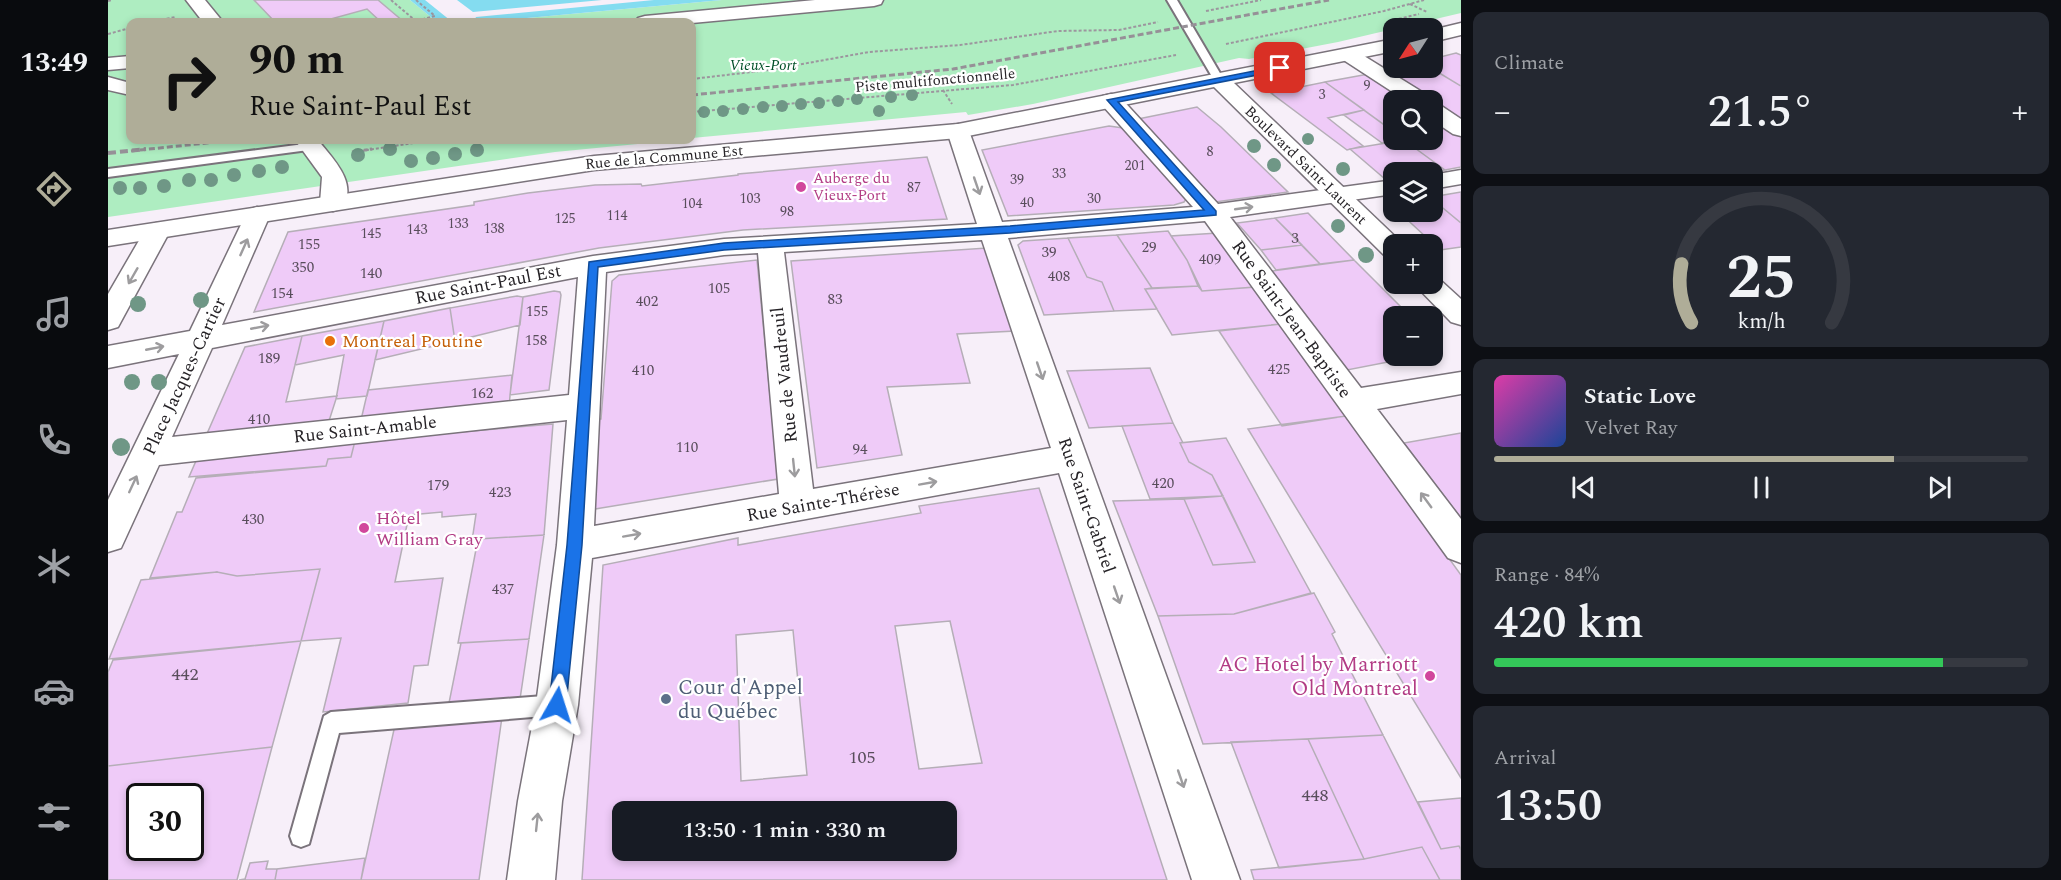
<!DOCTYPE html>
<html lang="en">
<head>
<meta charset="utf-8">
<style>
	body { margin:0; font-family:Spectral,serif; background:#242831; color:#f1f3f6; height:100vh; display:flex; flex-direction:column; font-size:22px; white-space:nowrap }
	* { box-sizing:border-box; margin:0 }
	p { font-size:20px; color:#9ea1a6 }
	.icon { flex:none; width:33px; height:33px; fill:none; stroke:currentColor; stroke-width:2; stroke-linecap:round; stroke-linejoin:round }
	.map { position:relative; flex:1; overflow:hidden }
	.details { display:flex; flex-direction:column; gap:12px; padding:12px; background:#0d0f14; width:600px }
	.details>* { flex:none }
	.top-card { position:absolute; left:18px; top:18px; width:570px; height:126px; border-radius:12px; box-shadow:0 3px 9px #0003; background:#afad98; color:#111; overflow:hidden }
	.needle { width:39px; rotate:234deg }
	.tools { position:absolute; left:1275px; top:18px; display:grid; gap:12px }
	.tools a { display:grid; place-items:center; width:60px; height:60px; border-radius:12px; background:#171b24; box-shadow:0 3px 9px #0003; font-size:30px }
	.speed { position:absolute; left:18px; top:783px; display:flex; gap:12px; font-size:30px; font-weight:700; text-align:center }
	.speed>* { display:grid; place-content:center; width:78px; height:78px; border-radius:50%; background:#171b24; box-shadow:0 3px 9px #0003; line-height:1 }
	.speed .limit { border:3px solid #111; border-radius:9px; background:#fff; color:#111 }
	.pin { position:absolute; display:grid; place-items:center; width:51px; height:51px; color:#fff; margin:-26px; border-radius:12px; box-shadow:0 3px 9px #0006 }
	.me { position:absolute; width:66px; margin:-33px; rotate:6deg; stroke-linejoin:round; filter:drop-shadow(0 0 4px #0008) }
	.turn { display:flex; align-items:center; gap:21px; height:126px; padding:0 24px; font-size:27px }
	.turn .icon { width:78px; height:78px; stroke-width:2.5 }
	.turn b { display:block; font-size:42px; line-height:51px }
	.big { font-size:45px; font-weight:600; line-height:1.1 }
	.details .tile { flex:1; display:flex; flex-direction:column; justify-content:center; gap:9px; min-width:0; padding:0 21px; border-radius:12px; background:#242831 }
	.details .dial { align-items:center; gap:0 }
	.dial svg { height:156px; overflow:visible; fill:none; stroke:#363941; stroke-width:7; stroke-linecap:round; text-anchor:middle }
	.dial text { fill:#f1f3f6; stroke:none }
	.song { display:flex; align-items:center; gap:18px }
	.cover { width:72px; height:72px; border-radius:9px; background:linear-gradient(135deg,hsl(320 70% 55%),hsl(220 70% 35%)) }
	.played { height:6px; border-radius:3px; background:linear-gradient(90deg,#afad98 75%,#363941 75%) }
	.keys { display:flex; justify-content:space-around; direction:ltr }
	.heat { display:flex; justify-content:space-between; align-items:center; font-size:33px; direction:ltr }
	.charge { height:9px; border-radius:4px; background:linear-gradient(90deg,#34c759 84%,#363941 0) }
	.trip { position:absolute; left:504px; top:801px; width:345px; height:60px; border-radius:12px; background:#171b24; box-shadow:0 3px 9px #0003; font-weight:600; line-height:60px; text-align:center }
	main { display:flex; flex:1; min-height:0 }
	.dock { display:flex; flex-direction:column; width:108px; justify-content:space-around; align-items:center; background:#090b0e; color:#9ea1a6 }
	.dock .icon { width:42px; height:42px }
	.dock .selected { color:#afad98 }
	.dock b { font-size:27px; color:#f1f3f6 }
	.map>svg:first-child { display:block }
	.green { fill:#aeedc1 }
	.water { fill:#84dcf0 }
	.pier { fill:#f7eff9 }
	.building { fill:#efcbf8; stroke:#b5aeb7; stroke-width:1.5; fill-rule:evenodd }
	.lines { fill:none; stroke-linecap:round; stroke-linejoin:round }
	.lane-casing { stroke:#7a737b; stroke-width:4 }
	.street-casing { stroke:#7a737b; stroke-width:3 }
	.secondary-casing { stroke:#7a737b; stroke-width:3 }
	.path-far1 { stroke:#9c969e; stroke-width:2; stroke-dasharray:3 2; stroke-linecap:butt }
	.path { stroke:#9c969e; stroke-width:3; stroke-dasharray:4 2; stroke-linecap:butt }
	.lane { fill:#fff; fill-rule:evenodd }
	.street { fill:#fff; fill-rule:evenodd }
	.secondary { fill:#fff; fill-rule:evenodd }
	.rail-far1 { stroke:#969097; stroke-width:3; stroke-dasharray:6 3; stroke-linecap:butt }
	.rail { stroke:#969097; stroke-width:4; stroke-dasharray:8 4; stroke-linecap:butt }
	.tree { fill:#6f9786 }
	.oneway { stroke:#9d9c9e }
	.route { fill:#1a73e8; stroke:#114b97; stroke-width:1.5 }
	.hotel-dot { fill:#d1479c; stroke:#fff; stroke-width:2 }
	.food-dot { fill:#e8710a; stroke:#fff; stroke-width:2 }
	.service-dot { fill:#5c6f8a; stroke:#fff; stroke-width:2 }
	.labels { text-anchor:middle; stroke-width:4.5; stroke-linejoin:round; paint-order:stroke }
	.far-number-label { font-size:14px; fill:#584d5b }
	.far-park-label { font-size:15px; font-style:italic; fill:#004f28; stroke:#fff }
	.far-street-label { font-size:15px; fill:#262327; stroke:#fff }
	.far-hotel-label { font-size:15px; fill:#b23c85; stroke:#fff; text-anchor:start }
	.number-label { font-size:15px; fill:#584d5b }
	.street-label { font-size:18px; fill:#262327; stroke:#fff }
	.food-label { font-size:18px; fill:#c56008; stroke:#fff; text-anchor:start }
	.hotel-label { font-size:18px; fill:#b23c85; stroke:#fff; text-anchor:start }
	.near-number-label { font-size:18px; fill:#584d5b }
	.near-hotel-label { font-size:21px; fill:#b23c85; stroke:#fff; text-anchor:end }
	.near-service-label { font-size:21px; fill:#4e5e75; stroke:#fff; text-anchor:start }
</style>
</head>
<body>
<main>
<nav class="dock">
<b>13:49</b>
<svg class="icon selected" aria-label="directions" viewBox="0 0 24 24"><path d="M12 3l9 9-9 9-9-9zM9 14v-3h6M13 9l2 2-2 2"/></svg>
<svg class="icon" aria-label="music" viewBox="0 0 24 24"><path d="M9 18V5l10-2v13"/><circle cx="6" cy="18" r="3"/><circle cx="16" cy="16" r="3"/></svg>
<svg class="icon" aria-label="phone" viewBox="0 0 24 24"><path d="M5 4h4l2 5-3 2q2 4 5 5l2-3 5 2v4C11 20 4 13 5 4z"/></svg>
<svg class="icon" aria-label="climate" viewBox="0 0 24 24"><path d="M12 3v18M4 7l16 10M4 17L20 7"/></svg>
<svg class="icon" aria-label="car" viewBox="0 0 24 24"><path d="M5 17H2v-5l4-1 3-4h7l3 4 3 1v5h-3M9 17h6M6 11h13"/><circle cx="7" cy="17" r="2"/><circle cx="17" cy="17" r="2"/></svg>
<svg class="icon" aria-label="filters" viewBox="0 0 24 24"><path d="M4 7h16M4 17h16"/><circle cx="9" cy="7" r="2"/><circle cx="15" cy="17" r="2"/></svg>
</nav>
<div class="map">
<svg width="1353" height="880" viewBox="0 0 1353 880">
	<rect width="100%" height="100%" fill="#f7eff9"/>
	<path class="green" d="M0,0h302l27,22h-307v118h549l-124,12 -447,65z
		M614,0h739v13l-123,29 -89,17 -10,-1 -206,46 -65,11 -2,-3 -274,26v-116h-207z"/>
	<path class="water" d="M302,0h312l-237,22h-48z"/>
	<path class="pier" d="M317,0h32l16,12 129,-12h52l-178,17 -1,2 -24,2z"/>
	<path class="building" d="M146,0h124l26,22h-23l-14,-13 -47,13h-45z
		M1348,53l5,2v31l-30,-18 1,-9z
		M1286,67l37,1 30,18v40l-29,-20v-6h-8l-45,-30z
		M1266,73l40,27h-20v32l-69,-50z
		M1217,82l39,28 -36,8 35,28 -16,4 -76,-57z
		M1089,107l24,20 67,65 -73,10 -77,-83z
		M1256,110l30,22v8h7l-19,3 -38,-28z
		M1324,113l29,20v34l-16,3 -41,-30h28z
		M1001,126l14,2 63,71 -2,3 -10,3 -166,11 -26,-66z
		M1296,140l41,30 -51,2v6l-9,1 -35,-30z
		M819,157l20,62 -204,11 -144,18 -345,64 34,-80 186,-27v-3l54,-9 67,-8 46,-1 1,2 96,-11v-1z
		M1353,192v31l-29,-24v-2z
		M1324,199l29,24v24l-21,3 -41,-38h33z
		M1200,213l46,47 -34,4 -45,-46z
		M1167,218l27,27 -41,5 -24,-27z
		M1060,231l19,29 11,26 -46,2 -35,-53z
		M1110,233l37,54 -53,4 -15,-31 -16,-24z
		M1009,235l35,53 -7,1 12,20 -43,2 -12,-29 -15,-5 -19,-39z
		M960,238l19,39 15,5 12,29 -70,4 -26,-70 5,-4z
		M1194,245l18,19 -44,6 -15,-20z
		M879,248l28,83 -58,3 13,49 -83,4 15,68 -85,13 -26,-207z
		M649,260l21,219 -189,31 8,-91h4l11,-138 7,-6z
		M1246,260l56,56h-16v40h25l-72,14 -75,-99z
		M1090,286l4,5 53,-4 26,37 -109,11 -27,-46z
		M446,291l6,1 1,3 -12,95 -39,5 13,-98z
		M409,296l6,1 -3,28 -65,16 -5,-33z
		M342,308l5,33 -80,19 9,-39z
		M276,321l-17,75 -31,3 8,-44 -49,10 7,-29z
		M1173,324l65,92 -64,10 -63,-95z
		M194,336l-16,66 51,-6 -9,28 -122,12 39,-89z
		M1042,368l23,55 -84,5 -22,-57z
		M404,375l-3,31 -148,14 7,-30z
		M1238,416l115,159v203l-213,-349z
		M1065,423l10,20h-3l9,19 23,13 11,21 -73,3 -28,-73z
		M445,424l-9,111 -66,4 -6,2 4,-27 -34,3v-5l-33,3 -14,67 48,-4 -15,87 -14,1 -6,37 -85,9 18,-74 -40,3 19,-72 -83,7 -20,-4 -67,6 27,-66h5l14,-34 130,-12 2,-7 23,-2 4,-16z
		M1353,433v85l-57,-75z
		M1118,438l85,155 -77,21 -76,2 -45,-115 71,-2 29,66 42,-3 -43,-87 -23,-13 -9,-19z
		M247,441l-4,16 -23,2 -2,7 -137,11 10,-23z
		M931,488l128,392h-585l21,-315 135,-27v7l183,-32 -2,-7zM842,621l32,142 -63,6 -24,-143zM685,630l14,145 -66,6 -5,-146zM514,812h324v38h-324z
		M1115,496l32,66 -42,3 -29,-66z
		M436,535l-15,104 -71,4 20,-104z
		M212,569l-19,72 -192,18 32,-79 76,-8 20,4z
		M1206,593l21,39 -3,2 51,101 -180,9 -45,-128 76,-2z
		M421,639l-9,60 -71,4 12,-60z
		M193,641l-29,106 -164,19v-94l5,-12z
		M394,717l-23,163h-118l34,-155z
		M1275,735l58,114 18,-3 2,4v30h-21l-18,-33 -58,12 -56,-120z
		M1200,739l56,120 -85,9 -48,-126z
		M164,747l-35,133h-129v-114zM32,796h50v52h-50z
		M1353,798v52l-2,-4 -18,3 -23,-47z
		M1314,847l18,33h-186l-3,-10 113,-11z
		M257,858l-4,22h-86l2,-11z
		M160,861l-2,8h11l-2,11h-36l6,-1 5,-16z"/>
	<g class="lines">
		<g class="lane-casing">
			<path id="lane" d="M1059,0h10l47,80 -1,2 -4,1 -5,-3z
				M204,143l4,2v4l-208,28v-8z
				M449,695l7,3 3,7 -3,7 -7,3 -218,18 -30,111 -8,3 -8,-3 -3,-8 34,-120 7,-4z"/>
		</g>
		<g class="street-casing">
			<path id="street" d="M78,0h19l18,22h-20z
				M707,0h68l-2,4 -7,2 -182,17 -57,-1 3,-4 7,-2z
				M1241,49l7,2 71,44 3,5h-25l-63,-41 -3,-4 3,-4z
				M22,56v12l-22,2v-12z
				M0,77l22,6v12l-22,-5z
				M1003,94l8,2 99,108 176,-24v14l-164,23 131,171 100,-16v22l-84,15 84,110v44l-13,-5 -243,-337 -197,17 232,642h-48l-133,-407 -467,85 -14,147 -16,96 -7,79h-48l11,-79 18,-96 21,-160 10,-125 -408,45 -38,83 -13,4v-52l71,-146 -71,14v-22l82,-15 58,-121 9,-3 9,3 4,5 -48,110 371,-69 131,-17 253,-15 -30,-93 3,-5 8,-2 8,2 3,5 33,91 191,-15 -90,-101 -3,-5 3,-5zM874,240l69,208 -238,41 -29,-237zM650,253l21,241 -185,32 12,-254 118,-17zM470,277l-9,118 -397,42 40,-89z
				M1324,103l8,2 21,14v17l-8,-2 -21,-14z
				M187,140h23c14,18 41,43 24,68l-9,3 -9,-3 -4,-5 2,-26z
				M1353,170v14l-29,5v-14z
				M49,223l9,2 4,6 -52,96 -10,3v-36l40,-69z"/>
		</g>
		<g class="secondary-casing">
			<path id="secondary" d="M1353,23v12l-29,7v-12z
				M1286,39v12l-160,32 169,161h-9v14l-9,-2 -171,-169 -256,51 -364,32 -486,76v-16l486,-74 364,-32z
				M1324,276l6,2 23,21v26l-10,-3 -37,-38h18z"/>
		</g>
		<path class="path-far1" d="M283,0l26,22
			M308,0l19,16 -19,5
			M0,1l4,-1
			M1302,4l17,8
			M1098,11l55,-11
			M1286,20l25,-6
			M44,22l23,-5
			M0,34l22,-6
			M1118,44l158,-33 40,-11
			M584,79l77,-9 100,-18 91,-7 98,-14 61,-1 39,-8
			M835,90l9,14
			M584,112l321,-27 163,-30
			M253,151l73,-11"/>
		<path class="path" d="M244,152l20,-3"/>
		<use href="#lane" class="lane"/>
		<use href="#street" class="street"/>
		<use href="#secondary" class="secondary"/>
		<path class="rail-far1" d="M584,95l261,-26 376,-69
			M23,151l104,-11"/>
		<path class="rail" d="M0,153l38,-4"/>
	</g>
	<g class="tree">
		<circle cx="804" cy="95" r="6"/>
		<circle cx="783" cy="97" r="6"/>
		<circle cx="749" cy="99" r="6"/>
		<circle cx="730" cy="101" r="6"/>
		<circle cx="711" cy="103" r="6"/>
		<circle cx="693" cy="104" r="6"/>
		<circle cx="674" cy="106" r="6"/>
		<circle cx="655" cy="107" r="6"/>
		<circle cx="635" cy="109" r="6"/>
		<circle cx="615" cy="111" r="6"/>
		<circle cx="771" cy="111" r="6"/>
		<circle cx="596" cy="112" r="6"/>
		<circle cx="1200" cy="139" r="6"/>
		<circle cx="1146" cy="146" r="7"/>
		<circle cx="282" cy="149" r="7"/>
		<circle cx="369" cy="150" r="7"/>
		<circle cx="347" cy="154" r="7"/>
		<circle cx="250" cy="155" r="7"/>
		<circle cx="325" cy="158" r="7"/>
		<circle cx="303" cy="161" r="7"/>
		<circle cx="1166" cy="165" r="7"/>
		<circle cx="174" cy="167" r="7"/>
		<circle cx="1235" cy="169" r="7"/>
		<circle cx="151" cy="171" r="7"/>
		<circle cx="126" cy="175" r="7"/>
		<circle cx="81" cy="180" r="7"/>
		<circle cx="103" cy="180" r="7"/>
		<circle cx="56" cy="186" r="7"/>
		<circle cx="12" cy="188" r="7"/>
		<circle cx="32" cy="188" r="7"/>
		<circle cx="1230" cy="226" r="7"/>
		<circle cx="1258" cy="255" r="8"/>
		<circle cx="93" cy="300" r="8"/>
		<circle cx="30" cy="304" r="8"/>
		<circle cx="24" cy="382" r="8"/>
		<circle cx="51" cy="382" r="8"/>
		<circle cx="13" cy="447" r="9"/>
	</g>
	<defs><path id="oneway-shaft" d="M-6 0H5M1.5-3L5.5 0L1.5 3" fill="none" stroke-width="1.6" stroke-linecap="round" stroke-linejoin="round" transform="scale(1.5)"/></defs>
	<g class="oneway">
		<use href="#oneway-shaft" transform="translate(869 186) rotate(71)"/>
		<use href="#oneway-shaft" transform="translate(1136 208) rotate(-8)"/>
		<use href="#oneway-shaft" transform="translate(136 247) rotate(-66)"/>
		<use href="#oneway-shaft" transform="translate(25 276) rotate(120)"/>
		<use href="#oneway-shaft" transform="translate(152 327) rotate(-11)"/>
		<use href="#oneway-shaft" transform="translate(47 348) rotate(-11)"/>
		<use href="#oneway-shaft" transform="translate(932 371) rotate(71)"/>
		<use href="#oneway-shaft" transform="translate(686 468) rotate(84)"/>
		<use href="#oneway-shaft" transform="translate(820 483) rotate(-10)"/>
		<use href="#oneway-shaft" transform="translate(25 484) rotate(-65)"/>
		<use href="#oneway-shaft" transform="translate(1318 500) rotate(-126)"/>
		<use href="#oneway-shaft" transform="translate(524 535) rotate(-10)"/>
		<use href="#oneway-shaft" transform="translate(1009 595) rotate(71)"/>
		<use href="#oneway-shaft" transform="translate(1073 779) rotate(71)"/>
		<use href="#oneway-shaft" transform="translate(429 822) rotate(-84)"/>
	</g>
	<path class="route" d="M1172,66l4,2 -1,2 -165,32 98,109v4l-206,18 -286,17 -126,17 -16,278 -16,160 -3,6 -6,2 -6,-2 -2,-6 18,-160 22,-283 135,-19 286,-17 194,-16 -97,-110z"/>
	<g class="hotel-dot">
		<circle cx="693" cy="187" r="6"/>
		<circle cx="256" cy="528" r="6"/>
		<circle cx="1322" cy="676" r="6"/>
	</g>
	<circle class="food-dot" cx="222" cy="341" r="6"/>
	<circle class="service-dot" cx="558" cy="699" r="6"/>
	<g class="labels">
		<g class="far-number-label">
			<text x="1259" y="90">9</text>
			<text x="1214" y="99">3</text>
			<text x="1102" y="156">8</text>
			<text x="1027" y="170">201</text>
			<text x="951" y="178">33</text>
			<text x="909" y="184">39</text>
			<text x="806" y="192">87</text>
			<text x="642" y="203">103</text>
			<text x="986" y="203">30</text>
			<text x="919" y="207">40</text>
			<text x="584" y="208">104</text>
			<text x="679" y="216">98</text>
			<text x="509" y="220">114</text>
			<text x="457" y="223">125</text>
			<text x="350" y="228">133</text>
			<text x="386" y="233">138</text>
			<text x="309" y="234">143</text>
			<text x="263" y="238">145</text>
		</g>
		<g class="far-park-label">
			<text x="655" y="70">Vieux-Port</text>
		</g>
		<g class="far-street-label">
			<text transform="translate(827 80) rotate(-5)" y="5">Piste multifonctionnelle</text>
			<text transform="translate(556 157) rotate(-5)" y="5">Rue de la Commune Est</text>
			<text transform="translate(1198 165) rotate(44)" y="5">Boulevard Saint-Laurent</text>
		</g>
		<g class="far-hotel-label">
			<text x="705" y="183">Auberge du<tspan x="705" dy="17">Vieux-Port</tspan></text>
		</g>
		<g class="number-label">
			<text x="1187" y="243">3</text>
			<text x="201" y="249">155</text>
			<text x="1041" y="252">29</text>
			<text x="941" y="257">39</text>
			<text x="1102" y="264">409</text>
			<text x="195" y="272">350</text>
			<text x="263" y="278">140</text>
			<text x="951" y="281">408</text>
			<text x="611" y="293">105</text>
			<text x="174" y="298">154</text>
			<text x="727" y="304">83</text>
			<text x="539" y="306">402</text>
			<text x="429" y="316">155</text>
			<text x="428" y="345">158</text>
			<text x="161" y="363">189</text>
			<text x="1171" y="374">425</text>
			<text x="535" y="375">410</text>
			<text x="374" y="398">162</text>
			<text x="151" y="424">410</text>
			<text x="579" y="452">110</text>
			<text x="752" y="454">94</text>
			<text x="1055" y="488">420</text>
			<text x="330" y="490">179</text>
			<text x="392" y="497">423</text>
			<text x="145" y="524">430</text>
			<text x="395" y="594">437</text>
		</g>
		<g class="street-label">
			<text transform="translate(380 284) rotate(-11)" y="6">Rue Saint-Paul Est</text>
			<text transform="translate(1184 319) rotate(54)" y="6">Rue Saint-Jean-Baptiste</text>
			<text transform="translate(676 375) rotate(-96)" y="6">Rue de Vaudreuil</text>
			<text transform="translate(76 376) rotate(-65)" y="6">Place Jacques-Cartier</text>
			<text transform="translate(257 429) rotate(-6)" y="6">Rue Saint-Amable</text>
			<text transform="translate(715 502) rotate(-10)" y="6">Rue Sainte-Thérèse</text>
			<text transform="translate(979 505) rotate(71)" y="6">Rue Saint-Gabriel</text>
		</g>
		<g class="food-label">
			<text x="234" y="347">Montreal Poutine</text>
		</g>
		<g class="hotel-label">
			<text x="268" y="524">Hôtel<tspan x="268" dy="21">William Gray</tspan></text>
		</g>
		<g class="near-number-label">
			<text x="77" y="680">442</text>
			<text x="754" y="763">105</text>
			<text x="1207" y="801">448</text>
		</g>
		<g class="near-hotel-label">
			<text x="1310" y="671">AC Hotel by Marriott<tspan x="1310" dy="24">Old Montreal</tspan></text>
		</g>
		<g class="near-service-label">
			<text x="570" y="694">Cour d'Appel<tspan x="570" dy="24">du Québec</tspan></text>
		</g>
	</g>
</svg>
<div class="tools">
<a><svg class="needle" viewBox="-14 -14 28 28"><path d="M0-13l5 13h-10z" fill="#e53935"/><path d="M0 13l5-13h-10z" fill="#9ea1a6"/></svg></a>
<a><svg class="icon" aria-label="search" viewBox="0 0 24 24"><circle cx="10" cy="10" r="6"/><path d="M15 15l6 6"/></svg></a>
<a><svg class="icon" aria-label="layers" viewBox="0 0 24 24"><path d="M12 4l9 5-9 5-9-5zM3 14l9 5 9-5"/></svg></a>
<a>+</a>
<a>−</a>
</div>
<div class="speed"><div class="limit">30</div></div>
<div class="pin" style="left:1172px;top:68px;background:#d93025"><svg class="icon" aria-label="arrive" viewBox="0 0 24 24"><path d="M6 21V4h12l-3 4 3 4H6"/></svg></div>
<svg class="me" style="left:449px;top:705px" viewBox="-20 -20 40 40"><path d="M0-17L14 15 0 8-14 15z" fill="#1a73e8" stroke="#fff" stroke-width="4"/></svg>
<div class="trip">13:50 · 1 min · 330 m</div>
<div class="top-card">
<div class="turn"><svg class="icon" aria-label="right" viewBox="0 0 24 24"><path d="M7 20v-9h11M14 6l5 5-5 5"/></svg><div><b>90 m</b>Rue Saint-Paul Est</div></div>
</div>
</div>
<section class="details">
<div class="tile"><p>Climate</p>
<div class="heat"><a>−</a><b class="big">21.5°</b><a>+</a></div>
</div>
<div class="tile dial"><svg viewBox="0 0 100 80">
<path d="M14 69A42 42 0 1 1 86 69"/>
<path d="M14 69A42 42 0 0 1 9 39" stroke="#afad98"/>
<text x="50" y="56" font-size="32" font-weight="700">25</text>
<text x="50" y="72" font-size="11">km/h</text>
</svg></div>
<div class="tile">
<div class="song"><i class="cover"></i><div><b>Static Love</b><p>Velvet Ray</p></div></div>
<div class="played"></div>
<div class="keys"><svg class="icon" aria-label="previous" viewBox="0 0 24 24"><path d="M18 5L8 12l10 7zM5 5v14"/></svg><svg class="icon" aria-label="pause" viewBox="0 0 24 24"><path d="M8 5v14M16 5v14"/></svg><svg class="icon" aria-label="next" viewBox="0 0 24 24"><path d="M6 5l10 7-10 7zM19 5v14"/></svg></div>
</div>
<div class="tile"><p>Range · 84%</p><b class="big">420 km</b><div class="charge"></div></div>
<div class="tile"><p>Arrival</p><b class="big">13:50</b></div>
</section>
</main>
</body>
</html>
